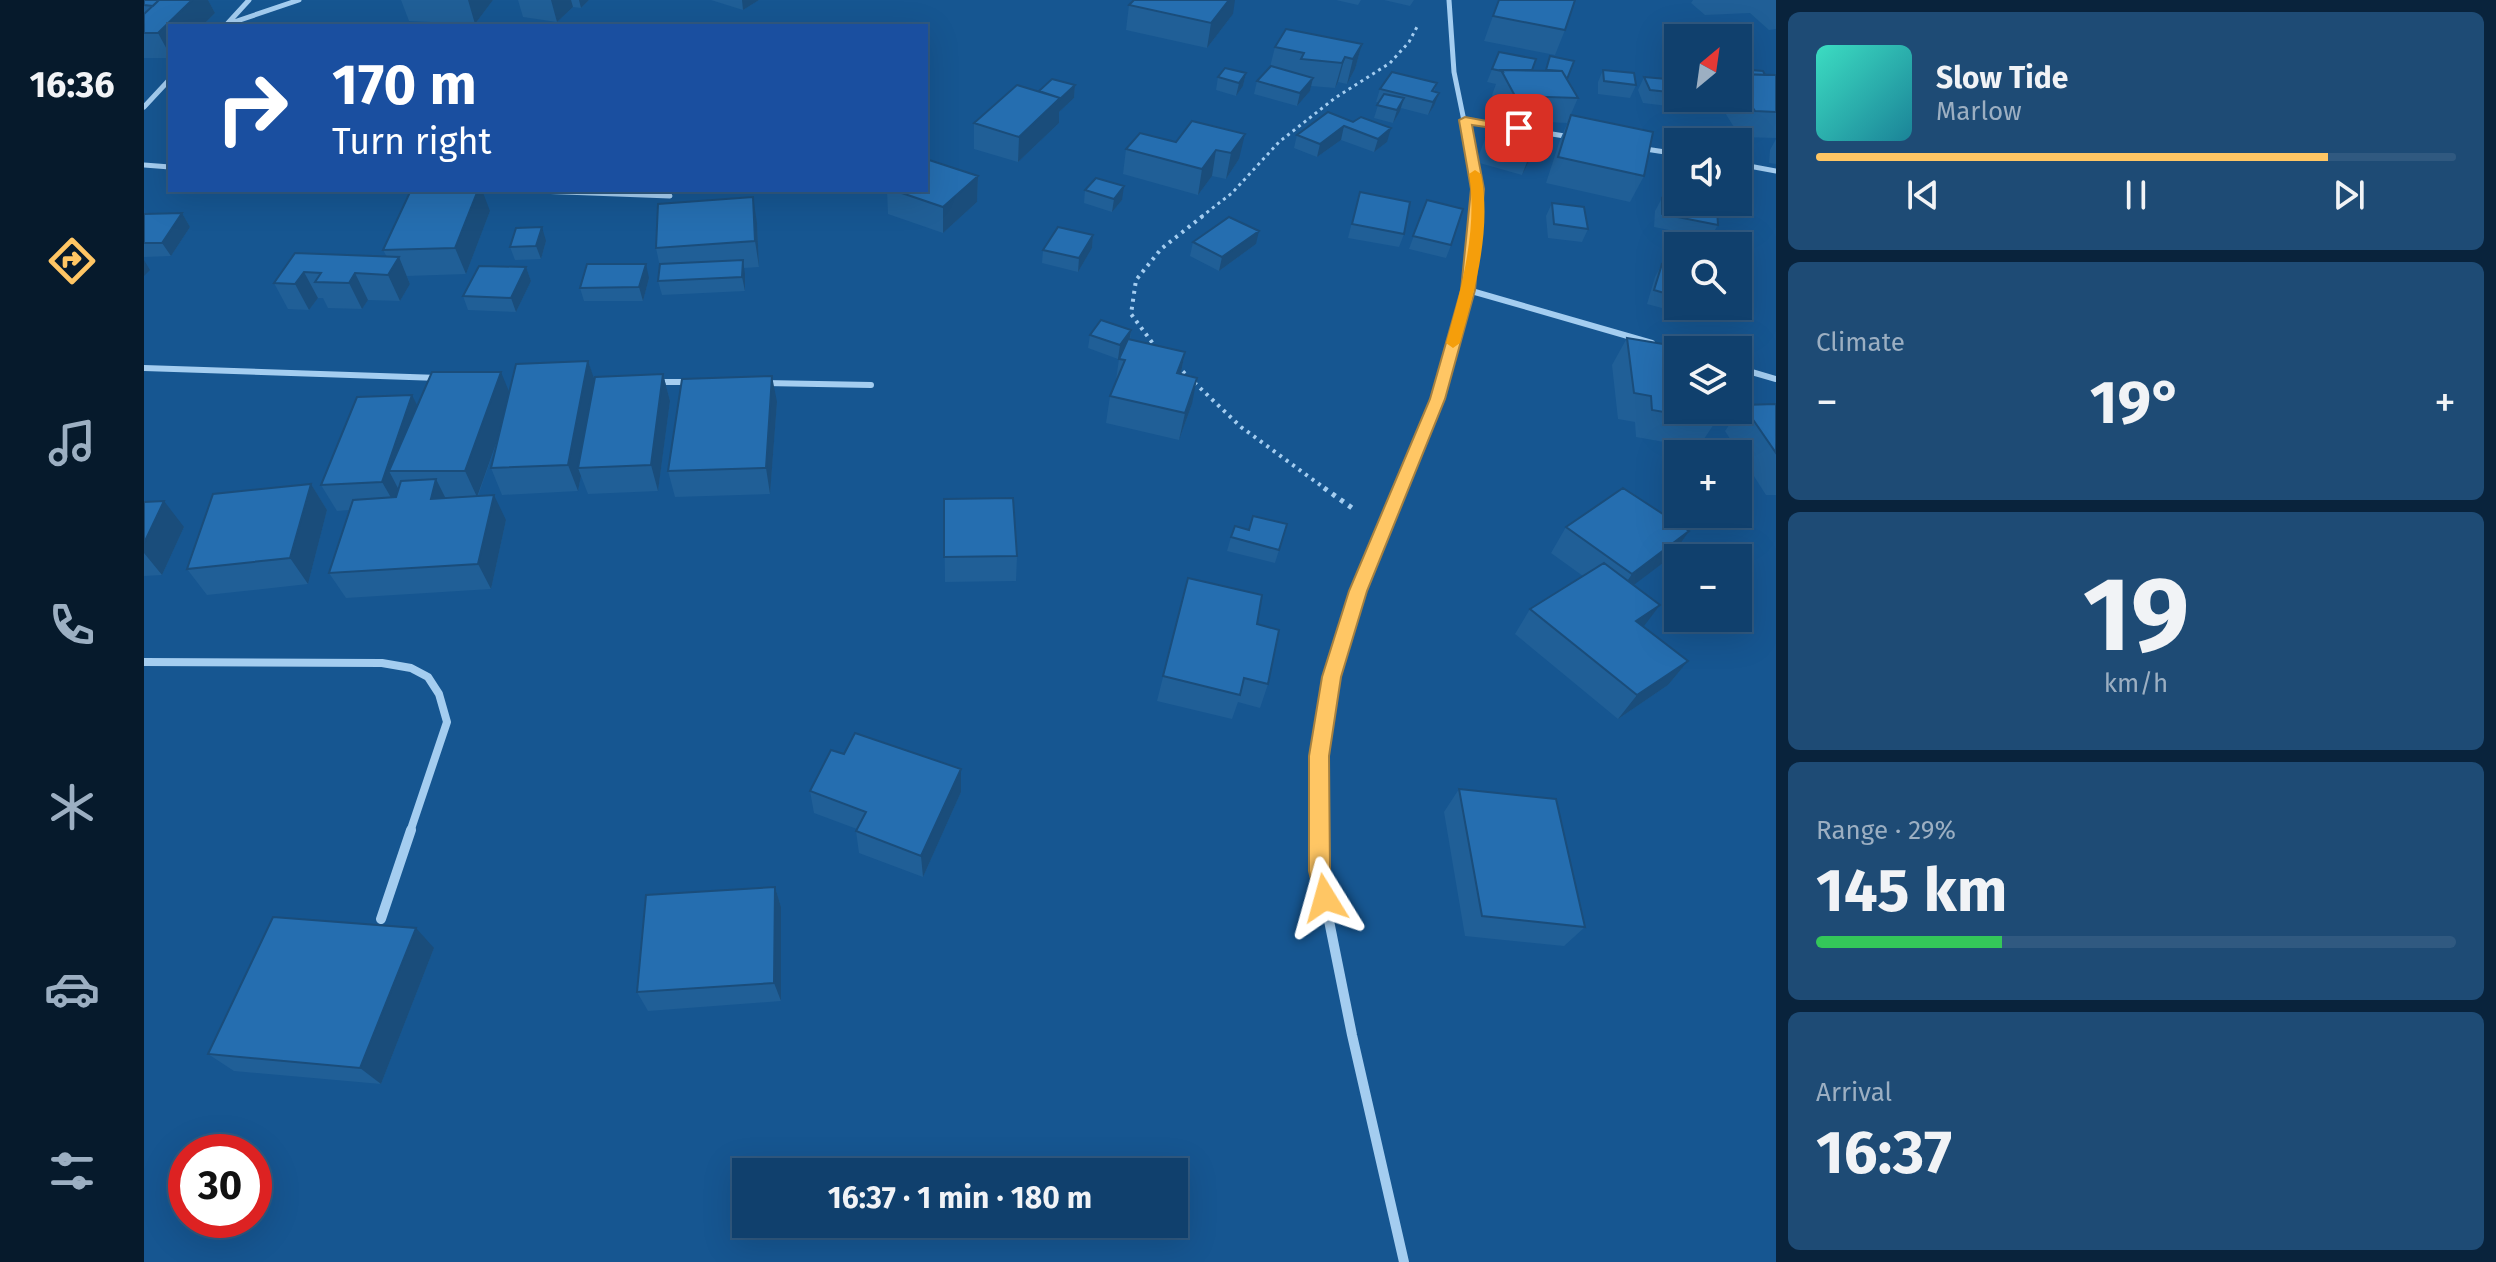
<!DOCTYPE html>
<html lang="en">
<head>
<meta charset="utf-8">
<style>
	body { margin:0; font-family:"Fira Sans",sans-serif; background:#1e4b75; color:#f1f3f6; height:100vh; display:flex; flex-direction:column; font-size:30px; white-space:nowrap }
	* { box-sizing:border-box; margin:0 }
	p { font-size:26px; color:#9cafc2 }
	.icon { flex:none; width:44px; height:44px; fill:none; stroke:currentColor; stroke-width:2; stroke-linecap:round; stroke-linejoin:round }
	.map { position:relative; flex:1; overflow:hidden }
	.side { display:flex; flex-direction:column; gap:12px; padding:12px; background:#09233c; width:720px }
	.side>* { flex:none }
	.top-card { position:absolute; left:24px; top:24px; width:760px; height:168px; border-radius:0px; box-shadow:0 8px 32px #0002,0 0 0 2px #305980; background:#1a4fa0; color:#fff; overflow:hidden }
	.needle { width:52px; rotate:29deg }
	.buttons { position:absolute; left:1520px; top:24px; display:grid; gap:16px }
	.buttons a { display:grid; place-items:center; width:88px; height:88px; border-radius:0px; background:#10406d; box-shadow:0 8px 32px #0002,0 0 0 2px #305980; font-size:40px }
	.speed { position:absolute; left:24px; top:1134px; display:flex; gap:16px; font-size:40px; font-weight:700; text-align:center }
	.speed>* { display:grid; place-content:center; width:104px; height:104px; border-radius:50%; background:#10406d; box-shadow:0 8px 32px #0002,0 0 0 2px #305980; line-height:1 }
	.speed .limit { border:12px solid #d22; background:#fff; color:#111 }
	.pin { position:absolute; display:grid; place-items:center; width:68px; height:68px; color:#fff; margin:-34px; border-radius:16px; box-shadow:0 4px 12px #0006 }
	.me { position:absolute; width:88px; margin:-44px; rotate:352deg; stroke-linejoin:round; filter:drop-shadow(0 0 6px #0008) }
	.turn { display:flex; align-items:center; gap:28px; height:168px; padding:0 32px; font-size:36px }
	.turn .icon { width:104px; height:104px; stroke-width:2.5 }
	.turn b { display:block; font-size:56px; line-height:68px }
	.big { font-size:60px; font-weight:700; line-height:1.1 }
	.side .tile { flex:1; display:flex; flex-direction:column; justify-content:center; gap:12px; min-width:0; padding:0 28px; border-radius:12px; background:#1e4b75 }
	.side .dial { align-items:center; gap:0 }
	.dial b { font-size:104px; line-height:1 }
	.song { display:flex; align-items:center; gap:24px }
	.cover { width:96px; height:96px; border-radius:12px; background:linear-gradient(135deg,hsl(170 70% 55%),hsl(190 70% 35%)) }
	.played { height:8px; border-radius:4px; background:linear-gradient(90deg,#ffc664 80%,#305980 80%) }
	.keys { display:flex; justify-content:space-around; direction:ltr }
	.heat { display:flex; justify-content:space-between; align-items:center; font-size:44px; direction:ltr }
	.charge { height:12px; border-radius:6px; background:linear-gradient(90deg,#34c759 29%,#305980 0) }
	.trip { position:absolute; left:588px; top:1158px; width:456px; height:80px; border-radius:0px; background:#10406d; box-shadow:0 8px 32px #0002,0 0 0 2px #305980; font-weight:700; line-height:80px; text-align:center }
	main { display:flex; flex:1; min-height:0 }
	.dock { display:flex; flex-direction:column; width:144px; justify-content:space-around; align-items:center; background:#061a2c; color:#9cafc2 }
	.dock .icon { width:56px; height:56px }
	.dock .current { color:#ffc664 }
	.dock b { font-size:36px; color:#f1f3f6 }
	.map>svg:first-child { display:block }
	.lines { fill:none; stroke-linecap:round; stroke-linejoin:round }
	.path-far2 { stroke:#a4cdf0; stroke-width:3; stroke-dasharray:3 4; stroke-linecap:butt }
	.path-far1 { stroke:#a4cdf0; stroke-width:4; stroke-dasharray:3 5; stroke-linecap:butt }
	.path { stroke:#a4cdf0; stroke-width:5; stroke-dasharray:4 6; stroke-linecap:butt }
	.minor-far3 { stroke:#a4cdf0; stroke-width:5 }
	.minor-far2 { stroke:#a4cdf0; stroke-width:6 }
	.minor-far1 { stroke:#a4cdf0; stroke-width:8 }
	.minor { stroke:#a4cdf0; stroke-width:10 }
	.wall { fill:#205f97 }
	.shaded-wall { fill:#1a4d7b }
	.building { fill:#256eb0; stroke:#1a4d7b; stroke-width:2 }
	.route { fill:#ffc664; stroke:#a68141; stroke-width:2 }
	.slow { fill:#f59e0b }
</style>
</head>
<body>
<main>
<nav class="dock">
<b>16:36</b>
<svg class="icon current" aria-label="directions" viewBox="0 0 24 24"><path d="M12 3l9 9-9 9-9-9zM9 14v-3h6M13 9l2 2-2 2"/></svg>
<svg class="icon" aria-label="music" viewBox="0 0 24 24"><path d="M9 18V5l10-2v13"/><circle cx="6" cy="18" r="3"/><circle cx="16" cy="16" r="3"/></svg>
<svg class="icon" aria-label="phone" viewBox="0 0 24 24"><path d="M5 4h4l2 5-3 2q2 4 5 5l2-3 5 2v4C11 20 4 13 5 4z"/></svg>
<svg class="icon" aria-label="climate" viewBox="0 0 24 24"><path d="M12 3v18M4 7l16 10M4 17L20 7"/></svg>
<svg class="icon" aria-label="car" viewBox="0 0 24 24"><path d="M5 17H2v-5l4-1 3-4h7l3 4 3 1v5h-3M9 17h6M6 11h13"/><circle cx="7" cy="17" r="2"/><circle cx="17" cy="17" r="2"/></svg>
<svg class="icon" aria-label="filters" viewBox="0 0 24 24"><path d="M4 7h16M4 17h16"/><circle cx="9" cy="7" r="2"/><circle cx="15" cy="17" r="2"/></svg>
</nav>
<div class="map">
<svg width="1632" height="1262" viewBox="0 0 1632 1262">
	<rect width="100%" height="100%" fill="#165691"/>
	<g class="lines">
		<path class="path-far2" d="M1057,217l31,-24 47,-51 56,-44 55,-35 19,-21 9,-17"/>
		<path class="path-far1" d="M1013,349l-26,-35 5,-34 25,-31 43,-34
			M1033,366l64,61 86,63"/>
		<path class="path" d="M1180,488l31,22"/>
		<path class="minor-far3" d="M1305,0l5,72 24,117 -3,28
			M84,23l21,-23
			M84,24l71,-24
			M0,107l26,-28
			M1321,120l38,6
			M1389,131l38,6
			M1495,148l39,6
			M1594,164l38,7
			M0,165l26,2
			M367,190l159,6"/>
		<path class="minor-far2" d="M1324,290l184,53
			M0,368l295,10
			M1594,368l38,11
			M513,382h34
			M621,383l106,2
			M1256,490l37,-91 31,-109 7,-75"/>
		<path class="minor-far1" d="M0,662l238,1 29,5 17,9 11,17 8,28 -37,110
			M1175,832c0,-52 1,-102 12,-153 14,-66 44,-130 70,-191"/>
		<path class="minor" d="M1175,830v41l33,164 52,227
			M237,919l30,-89"/>
	</g>
	<path class="wall" d="M0,0h64l7,13 -13,13h-32v32h-26z
		M257,0h92l-18,24 -66,-3z
		M374,0h71l-8,8 -8,-1 -16,15 -34,-5z
		M567,0h48l-16,10z
		M1192,0h25l-3,5z
		M1240,0h30l-4,6z
		M1549,0h83v29l-7,1 -19,-17 -45,2 -14,-12z
		M985,5l104,9 -26,34 -81,-18z
		M1349,16l72,14 -10,25 -71,-14z
		M1218,44l-7,25 -8,15 -9,-2 -3,6 -24,-2 -1,5 -13,15 -43,-12 3,-13 13,-14 5,-20z
		M1355,52l33,18h13l5,-14 17,23 11,19 -11,25 -20,-1 -8,20 -17,33 -46,-13 10,-25 14,-25 -8,-17 4,-11 -9,-2z
		M1594,69l27,6h11v63l-36,-1 -24,-39h22z
		M1459,70l33,15 -6,13 -32,-4v-12z
		M1102,73l-3,13 -7,10 -20,-6 2,-13z
		M1500,77l34,3v18h29l-6,12 -58,-7 -5,-13z
		M1293,83l-3,9v14l-6,9 -27,-7 -8,15 -19,-5 5,-16h-3l4,-13z
		M931,85l-1,13 -15,14v11l-41,39 -44,-13v-26l65,-32z
		M1427,115l73,61 -14,26 -84,-19 14,-43z
		M1048,121l47,38 -13,20 -14,-3 -14,19 -75,-21 3,-25 50,-7z
		M1209,122l34,20 -13,10 -33,-12 -24,17 -23,-9 3,-13z
		M1632,139v25l-7,-1 1,-13z
		M834,176l-1,26 -34,31 -55,-19 -1,-24h39z
		M941,190l37,10 -10,12 -28,-9z
		M1518,198l56,27 -8,13 -56,-11 1,-16z
		M1283,200l24,45 -5,13 -37,-9z
		M1408,203l36,26 -6,13 -34,-4 -2,-22z
		M1212,206l48,28 -5,13 -51,-9z
		M346,211l-24,63 -59,2 3,8 -10,17 -32,-1 -6,9 -34,-1 -5,-10h-5l-9,12 -21,-1 -14,-26 21,-30 92,4 -4,-7z
		M38,213l8,14 -19,29 -27,1v-43z
		M613,223l2,44 -15,1 1,23 -83,4 -4,-14 2,-14 -4,-19z
		M949,235l-1,13 -14,24 -36,-9 1,-13z
		M402,241l-5,18 -26,1 -5,-13z
		M1049,242l63,2 -37,27 -29,-15z
		M1518,264l16,4v38h45l-9,16 -67,-18 8,-27z
		M382,267l5,14 -15,31 -48,-2 -5,-14z
		M505,278l-6,23h-59l-4,-13z
		M987,330l-1,10 55,12 -4,22 11,30 -13,36 -73,-17 4,-27 6,-16 3,-21 2,-5 -3,5 -30,-11 2,-13z
		M1483,338l89,83 -18,27 -62,-11 -1,-15 -17,-3 -6,-54z
		M444,361l6,19 69,-6 7,27 -12,90 -70,3 -7,-18 -3,15 -76,4 -11,-27 8,-32 -21,60 28,24 -15,69 -145,9 -17,-25 20,-63 -12,1 -16,-26 96,-80 92,-13z
		M633,402l-7,92 -95,3 -7,-26z
		M1632,404v91h-10l-41,-64 18,-26z
		M167,484l16,26 -19,74 -101,11 -20,-26z
		M800,499l73,57 -1,25 -71,1z
		M0,502l40,25 -22,48 -18,1z
		M1143,524l-12,39 -48,-12 4,-14 18,-7z
		M1422,527l105,30 -38,28 11,42 44,34 -20,24 -50,34 -103,-85 15,-25 53,-33 -32,-23z
		M1044,578l69,46 11,60 -8,24 -22,-6 -6,17 -75,-18z
		M1315,789l126,138 -21,19 -99,-10 -21,-124z
		M666,791l151,1 -38,85 -64,-24 -3,-22 1,-2 -43,-16z
		M631,887l6,20v94l-133,10 -11,-19z
		M290,948l-53,136 -147,-13 -26,-17z"/>
	<path class="shaded-wall" d="M48,0h16l7,13 -13,13h-32v29l-12,-22z
		M324,0h25l-18,24z
		M407,0h20l2,7 -16,15z
		M435,0h10l-8,8z
		M598,0h17l-16,10z
		M1085,0h6l-2,14 -26,34 4,-25z
		M1218,44l-7,25 -8,15 6,-25z
		M1201,57l-7,25 -3,6 7,-25z
		M1102,73l-3,13 -7,10 3,-13z
		M1169,78l-3,13 -13,15 3,-13z
		M931,85l-1,13 -15,14v11l-41,39 1,-25z
		M1295,93l-5,13 -6,9 5,-13z
		M1260,98l-4,13 -7,12 4,-13z
		M1406,116l-11,26 -17,33 10,-26z
		M1200,126l-3,14 -24,17 3,-13z
		M1247,128l-4,14 -13,10 4,-13z
		M1101,134l-6,25 -13,20 5,-26z
		M1072,150l-4,26 -14,19 4,-26z
		M834,176l-1,26 -34,31v-26z
		M980,186l-2,14 -10,12 2,-13z
		M334,190h4l8,21 -24,63 -11,-26z
		M609,197l4,26 2,44 -4,-26z
		M38,213l8,14 -19,29 -9,-13z
		M398,227l4,14 -5,18 -5,-13z
		M1115,231l-3,13 -37,27 3,-14z
		M949,235l-1,13 -14,24 1,-14z
		M255,257l11,27 -10,17 -12,-26z
		M0,260l6,10 -6,6z
		M599,260l2,14v17l-3,-14z
		M502,264l3,14 -6,23 -4,-14z
		M382,267l5,14 -15,31 -5,-14z
		M160,272l14,26 -9,12 -14,-26z
		M211,273l13,27 -6,9 -13,-26z
		M987,330l-2,13 -11,16 2,-14z
		M1041,352l-5,26 -3,-5z
		M444,361l9,26 -19,81 3,8 -3,15 -10,-26z
		M357,372l11,27 -35,98 -12,-26z
		M519,374l7,27 -12,90 -7,-26z
		M628,376l5,26 -7,92 -4,-26z
		M1053,378l-5,26 -13,36 6,-27z
		M268,395l13,26 -36,50 12,23 -4,14 -15,-26z
		M292,479l13,26 -18,-6z
		M167,484l16,26 -19,74 -18,-26z
		M350,495l12,25 -15,69 -13,-25z
		M20,501l20,26 -22,48 -18,-22v-10z
		M1545,531l-18,26 -56,42 17,-25z
		M1516,605l-19,25 -5,-9z
		M1544,661l-20,24 -50,34 19,-24z
		M817,769v23l-38,85 -2,-21z
		M631,887l6,20v94l-7,-18z
		M272,928l18,20 -53,136 -21,-16z"/>
	<path class="building" d="M0,0h15l-6,6 -9,-1z
		M15,0h33l-34,33h-14v-19z
		M990,0h95l-18,23 -82,-18z
		M1355,0h76l-10,30 -72,-14z
		M1142,29l76,15 -9,15 -8,-2 -3,6 -41,-4 3,-6 -29,-6z
		M1355,52l37,7 -4,11h-31l1,1 -10,-2z
		M1406,56l24,5 -7,18 -5,-8 -16,-1z
		M1127,66l42,12 -13,15 -43,-12z
		M1081,68l21,5 -7,10 -21,-6z
		M1594,69l25,2 2,4 -27,-1z
		M1357,70l61,1 16,27 -63,-2z
		M1459,70l31,3 2,12 -32,-4z
		M1248,72l45,11 -5,8 7,2 -6,9 -53,-13z
		M1594,74l38,1v37l-21,-1 -17,-25z
		M1500,77l34,3v13l-28,-3z
		M908,79l23,6 -15,14v-1l-21,-7z
		M873,85l43,13 -41,39 -45,-14z
		M1240,94l20,4 -7,12 -20,-5z
		M1361,105l45,11 -18,33 -46,-12z
		M1184,112l25,10 8,-5 30,11 -13,11 -34,-13 -24,18 -23,-9z
		M1427,115l82,17 -9,44 -86,-19z
		M1048,121l53,13 -14,19 -15,-3 -14,19 -76,-20 14,-16 36,9z
		M782,159l52,17 -35,31 -50,-17h33z
		M952,178l28,8 -10,13 -29,-9z
		M267,190h67l-23,58 -72,2z
		M1216,192l50,10 -6,32 -52,-10z
		M609,197l2,44 -99,7 2,-44z
		M1518,198l16,3v1l39,7 1,16 -56,-11z
		M1283,200l36,9 -12,36 -38,-9z
		M1408,203l32,4 4,22 -34,-5z
		M38,213l-20,30h-18v-29z
		M1085,217l30,14 -37,26 -29,-15z
		M398,227l-6,19 -26,1 6,-19z
		M914,227l35,8 -14,23 -36,-8z
		M151,253l104,4 -11,18 -33,-2 -6,10 -34,-1 6,-9 -17,-1 -9,12 -21,-1z
		M599,260l-1,17 -84,4 2,-17z
		M443,264h59l-7,23 -59,1z
		M1518,264l16,4v29l-24,-7z
		M335,266l47,1 -15,31 -48,-2z
		M957,320l30,10 -11,15 -30,-10z
		M1483,338l72,12h-21v60h36l2,11 -64,-11 -1,-14 -17,-3z
		M984,339l57,13 -8,21 20,5 -12,35 -75,-17 15,-36 -6,-1z
		M444,361l-20,104 -77,3 25,-104z
		M288,372h69l-36,99h-76z
		M519,374l-12,91 -73,3 17,-91z
		M628,376l-6,92 -98,3 14,-92z
		M268,395l-30,87 -61,3 36,-88z
		M1632,404v49l-33,-48z
		M292,479l-5,20 63,-4 -16,69 -149,9 24,-73 43,-3 5,-16z
		M167,484l-21,74 -103,11 26,-75z
		M1479,488l66,43 -57,43 -66,-47z
		M869,498l4,58 -73,1v-58z
		M20,501l-20,42v-41z
		M1109,516l34,8 -8,26 -48,-13 4,-11 14,4z
		M1460,563l56,42 -24,16 52,40 -51,34 -107,-86z
		M1044,578l74,17 -5,29 22,6 -11,54 -24,-6 -4,17 -77,-19z
		M711,733l106,36 -40,87 -65,-25 10,-19 -56,-21 21,-41 13,4z
		M1315,789l97,10 29,128 -103,-11z
		M631,887l-1,96 -137,9 9,-97z
		M129,917l143,11 -56,140 -152,-14z"/>
	<path class="route" d="M1321,117l60,11 -6,4 -47,-7 12,64 -9,101 -30,109 -78,192 -26,86 -12,79 1,115 6,27 -4,7 -7,3 -8,-3 -8,-34v-115l13,-79 27,-86 81,-192 31,-109 10,-101 -12,-69z"/>
	<path class="slow" d="M1331,170l6,4c11,55 -6,116 -21,169l-7,5 -7,-5c15,-53 32,-114 23,-169z"/>
</svg>
<div class="buttons">
<a><svg class="needle" viewBox="-14 -14 28 28"><path d="M0-13l5 13h-10z" fill="#e53935"/><path d="M0 13l5-13h-10z" fill="#9cafc2"/></svg></a>
<a><svg class="icon" aria-label="sound" viewBox="0 0 24 24"><path d="M4 9h4l5-4v14l-5-4H4zM17 9q2 3 0 6"/></svg></a>
<a><svg class="icon" aria-label="search" viewBox="0 0 24 24"><circle cx="10" cy="10" r="6"/><path d="M15 15l6 6"/></svg></a>
<a><svg class="icon" aria-label="layers" viewBox="0 0 24 24"><path d="M12 4l9 5-9 5-9-5zM3 14l9 5 9-5"/></svg></a>
<a>+</a>
<a>−</a>
</div>
<div class="speed"><div class="limit">30</div></div>
<div class="pin" style="left:1375px;top:128px;background:#d93025"><svg class="icon" aria-label="arrive" viewBox="0 0 24 24"><path d="M6 21V4h12l-3 4 3 4H6"/></svg></div>
<svg class="me" style="left:1181px;top:898px" viewBox="-20 -20 40 40"><path d="M0-17L14 15 0 8-14 15z" fill="#ffc664" stroke="#fff" stroke-width="4"/></svg>
<div class="trip">16:37 · 1 min · 180 m</div>
<div class="top-card">
<div class="turn"><svg class="icon" aria-label="right" viewBox="0 0 24 24"><path d="M7 20v-9h11M14 6l5 5-5 5"/></svg><div><b>170 m</b>Turn right</div></div>
</div>
</div>
<section class="side">
<div class="tile">
<div class="song"><i class="cover"></i><div><b>Slow Tide</b><p>Marlow</p></div></div>
<div class="played"></div>
<div class="keys"><svg class="icon" aria-label="previous" viewBox="0 0 24 24"><path d="M18 5L8 12l10 7zM5 5v14"/></svg><svg class="icon" aria-label="pause" viewBox="0 0 24 24"><path d="M8 5v14M16 5v14"/></svg><svg class="icon" aria-label="next" viewBox="0 0 24 24"><path d="M6 5l10 7-10 7zM19 5v14"/></svg></div>
</div>
<div class="tile"><p>Climate</p>
<div class="heat"><a>−</a><b class="big">19°</b><a>+</a></div>
</div>
<div class="tile dial"><b>19</b><p>km/h</p></div>
<div class="tile"><p>Range · 29%</p><b class="big">145 km</b><div class="charge"></div></div>
<div class="tile"><p>Arrival</p><b class="big">16:37</b></div>
</section>
</main>
</body>
</html>
